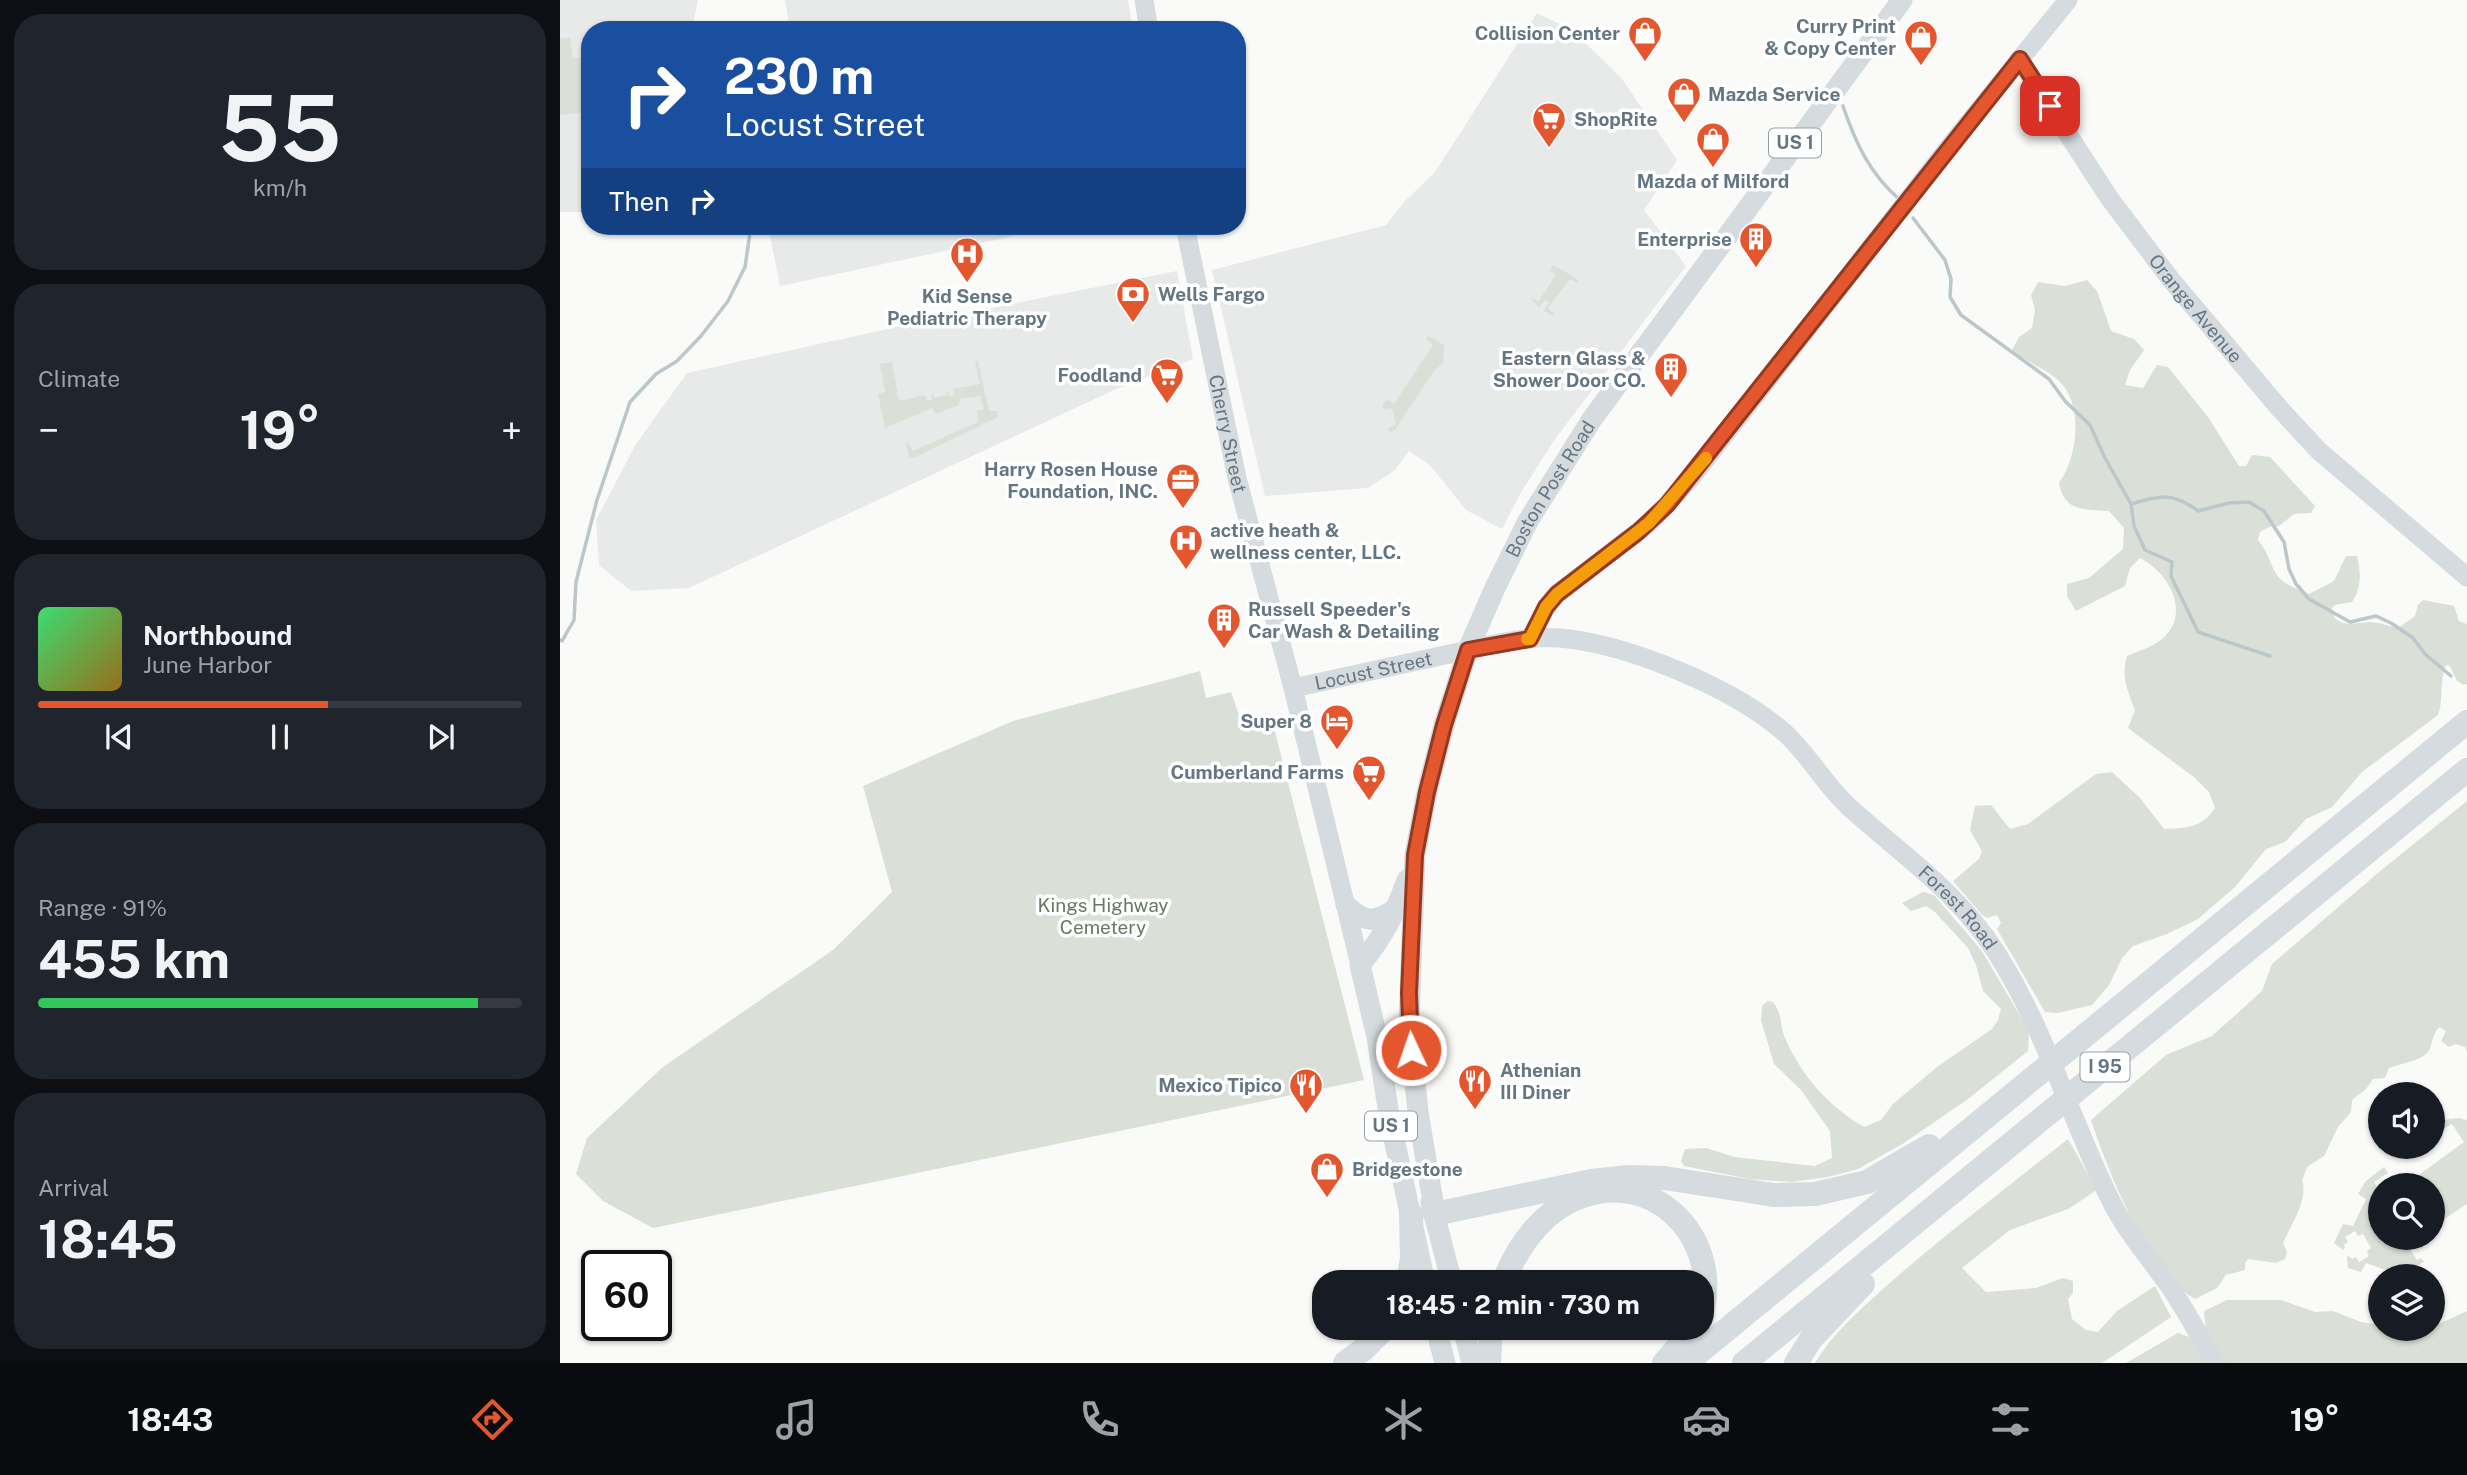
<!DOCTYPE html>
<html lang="en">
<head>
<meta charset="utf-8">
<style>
	body { margin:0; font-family:"Public Sans",sans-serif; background:#20242c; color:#f1f3f6; height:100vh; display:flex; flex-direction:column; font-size:26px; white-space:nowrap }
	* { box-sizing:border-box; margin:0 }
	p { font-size:23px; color:#9ea1a6 }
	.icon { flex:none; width:38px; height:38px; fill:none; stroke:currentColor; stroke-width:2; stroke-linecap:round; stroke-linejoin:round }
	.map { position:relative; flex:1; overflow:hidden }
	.drawer { display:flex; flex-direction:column; gap:14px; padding:14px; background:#0d0f14; width:560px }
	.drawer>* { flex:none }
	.top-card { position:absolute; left:21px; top:21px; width:665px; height:214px; border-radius:28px; box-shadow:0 2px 5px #0004; background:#1a4fa0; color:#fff; overflow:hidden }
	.controls { position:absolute; left:1808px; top:1082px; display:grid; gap:14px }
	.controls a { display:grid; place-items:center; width:77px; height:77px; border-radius:50%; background:#171b24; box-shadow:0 2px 5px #0004; font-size:35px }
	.speed { position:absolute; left:21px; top:1250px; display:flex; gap:14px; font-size:35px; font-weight:700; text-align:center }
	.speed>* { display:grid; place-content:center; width:91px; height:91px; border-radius:50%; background:#171b24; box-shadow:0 2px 5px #0004; line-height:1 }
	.speed .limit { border:4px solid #111; border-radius:10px; background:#fff; color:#111 }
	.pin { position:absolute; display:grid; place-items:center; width:60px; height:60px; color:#fff; margin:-30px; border-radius:14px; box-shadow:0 4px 10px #0006 }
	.me { position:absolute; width:77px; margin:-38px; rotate:357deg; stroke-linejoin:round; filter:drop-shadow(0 0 5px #0008) }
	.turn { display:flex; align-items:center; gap:24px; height:147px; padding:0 28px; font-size:32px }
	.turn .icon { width:91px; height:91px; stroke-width:2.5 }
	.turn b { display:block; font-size:49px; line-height:60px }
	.then { display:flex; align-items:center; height:66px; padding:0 28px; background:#0003; gap:14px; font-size:26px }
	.big { font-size:52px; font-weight:700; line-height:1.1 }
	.drawer .widget { flex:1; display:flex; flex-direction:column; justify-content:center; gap:10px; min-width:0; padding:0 24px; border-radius:28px; background:#20242c }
	.drawer .dial { align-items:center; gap:0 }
	.dial b { font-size:91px; line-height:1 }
	.song { display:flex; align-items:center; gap:21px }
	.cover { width:84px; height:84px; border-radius:10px; background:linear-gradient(135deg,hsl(140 70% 55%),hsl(40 70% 35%)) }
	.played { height:7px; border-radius:4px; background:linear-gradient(90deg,#e4572e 60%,#363941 60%) }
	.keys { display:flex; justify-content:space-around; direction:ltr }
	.heat { display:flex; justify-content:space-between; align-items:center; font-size:38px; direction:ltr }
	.charge { height:10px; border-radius:5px; background:linear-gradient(90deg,#34c759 91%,#363941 0) }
	.trip { position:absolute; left:752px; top:1270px; width:402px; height:70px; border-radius:28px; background:#171b24; box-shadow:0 2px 5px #0004; font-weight:700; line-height:70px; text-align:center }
	.tabs { display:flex; height:112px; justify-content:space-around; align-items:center; background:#090b0e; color:#9ea1a6 }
	.tabs .icon { width:49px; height:49px }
	.tabs .current { color:#e4572e }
	.tabs b { font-size:32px; color:#f1f3f6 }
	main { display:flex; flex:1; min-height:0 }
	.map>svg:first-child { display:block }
	.built { fill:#e8e9e9 }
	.green { fill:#dadfd7 }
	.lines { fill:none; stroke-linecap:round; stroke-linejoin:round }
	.stream { stroke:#bbc7cb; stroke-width:3.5 }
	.secondary { stroke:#d6dbdf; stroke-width:19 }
	.primary { stroke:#d6dbdf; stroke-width:21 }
	.highway { stroke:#d6dbdf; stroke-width:24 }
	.route-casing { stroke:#94391e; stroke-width:18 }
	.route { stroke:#e4572e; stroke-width:12 }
	.slow { stroke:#f59e0b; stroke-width:12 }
	.labels { text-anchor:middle; stroke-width:7; stroke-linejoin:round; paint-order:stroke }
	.shield { fill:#fff; stroke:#939fa8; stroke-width:2 }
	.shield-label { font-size:18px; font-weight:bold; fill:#657683 }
	.poi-label { font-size:19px; font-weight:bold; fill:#657683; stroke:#fff; text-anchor:end }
	.street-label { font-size:19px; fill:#657683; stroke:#fff }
	.park-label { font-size:19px; fill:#687a64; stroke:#fff }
</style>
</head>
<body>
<main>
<section class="drawer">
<div class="widget dial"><b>55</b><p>km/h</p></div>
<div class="widget"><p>Climate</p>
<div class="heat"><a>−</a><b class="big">19°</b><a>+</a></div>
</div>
<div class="widget">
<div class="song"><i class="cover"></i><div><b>Northbound</b><p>June Harbor</p></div></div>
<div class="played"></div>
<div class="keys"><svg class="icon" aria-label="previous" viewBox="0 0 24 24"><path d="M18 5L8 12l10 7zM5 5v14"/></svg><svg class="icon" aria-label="pause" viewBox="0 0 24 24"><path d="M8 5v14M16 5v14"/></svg><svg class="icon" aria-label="next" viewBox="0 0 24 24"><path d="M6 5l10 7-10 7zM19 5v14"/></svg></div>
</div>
<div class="widget"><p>Range · 91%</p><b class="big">455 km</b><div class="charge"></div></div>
<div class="widget"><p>Arrival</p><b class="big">18:45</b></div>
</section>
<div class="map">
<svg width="1907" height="1363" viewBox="0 0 1907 1363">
	<rect width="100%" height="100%" fill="#fafaf8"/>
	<path class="built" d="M0,0h138l-6,30h-102l-1,182h-29z
		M225,0h343l5,30h-343z
		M977,13l35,17 50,49 55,81 -33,50 42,56 -131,173 -35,55 -18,35 -36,-19 -36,-45 -21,-14 -14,19 -27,18 -103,8 -53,-226 174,-45 19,-24 30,-29z
		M208,226h294l-282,60z
		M617,271l16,88 -79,31 -425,198 -58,3 -32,-26 -3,-45 40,-76 51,-71 219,-48z"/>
	<path class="green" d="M10,38l3,20 17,-1v55l-30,3v-76z
		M993,265l23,13 2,3 -1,2 -7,-4 -22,29 6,6 -1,2 -9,-5 5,-9 -4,-2 -6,7 -9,-9 9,3 17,-27 -6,-4z
		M1527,280l10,11 14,40 23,8 10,11 -14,20 -5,15 18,3 14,-23 11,2 40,50 31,49h7l6,-11 18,2 45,49 -4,7 -17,1 -15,12 -10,1 -9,5 -2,8c9,11 11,20 17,32 5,11 23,18 34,22l25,-13 12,-25h11c4,17 5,31 -5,46l-17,3 -3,3c1,21 23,15 37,14 9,0 20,4 29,6l17,-12 3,-11 5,-5 31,6 5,15 8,3v60l-3,1 -7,-4 -7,-15 -4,-1c-7,16 -2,34 -8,50l-76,57 -30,35 -26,12 -21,23 -19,7 -31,38 -37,32 -31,15 -34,12 -11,12 -13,27 -17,20 -34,8 -13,-1 -48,-83 4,-6 -4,-8 -10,3 -5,-3 -29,-34 26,-22 3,-8 -12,-21 5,-24 16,-1 19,24 18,-5 68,-50 16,-2 28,26 24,31c22,-1 38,-1 51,-21l-6,-16 -14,-14 -67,-50 7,-18c-8,-20 -14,-34 -8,-54 11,-5 26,-9 35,-17 30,-26 7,-66 -22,-81l-10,10 -5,18 -49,25 -9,-15v-12l22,-6 34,-29 1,-21 -15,-17c-25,-2 -45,1 -50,-28 19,-26 25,-80 -1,-103 -12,-11 -32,-18 -46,-30l7,-13 13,-9 3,-18 -4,-15 7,-13 27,4z
		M868,336l16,9 -1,18 -9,8 -40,60 -5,1 -1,-4 8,-2 -4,-18 -8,1 -2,-4 5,-5 7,4 39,-59 -7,-6z
		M415,361h3l11,50h8l1,6 -84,41 -5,-1 -3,-14 3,1 4,7 65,-29 -1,-11 7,-2 -4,-13 -20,3 -1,6 -23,9 -4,-6 -47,20 -7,-34 7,-2 -5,-28 12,-2 7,39 26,-6 2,6 5,-1 -1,-6h2l1,4 13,-3 -1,-4h2l1,5h5l-1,-7 27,-5z
		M640,671l6,27 25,-6 11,32 30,-4 92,360 -711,148 -50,-27 -27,-27 11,-36 76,-71 170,-117 59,-58 -29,-106 150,-65z
		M1907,801v251l-2,-5 -9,-3 -7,3 -8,-6 5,-10 -7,-4c-6,7 -6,13 -9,21 -5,13 -29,15 -41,20l-4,10 -12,1 -7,10 -14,11 -1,12 -13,15 -14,29 -17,11 -5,14c7,17 -12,46 -19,62l4,9 -2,7 -9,4 -28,-4 -3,4v7l-19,5 -9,13 -22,11c-47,-26 -88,-130 -104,-179l75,-65 46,-19 50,-45 10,-27 107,-92z
		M1363,892l11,3 48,56 47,80 -1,20 -60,48 -64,44 -46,26 -30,8 -37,5 -41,-3 -66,-13 -3,-5 4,-12 22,-1 27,9 81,9 17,-8 -2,-27 -29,-41 -27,-26 -13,-44 1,-14 6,-5 5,1c10,13 6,22 12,36 16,37 44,69 79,89l17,-7 12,-16 44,-37 55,-38 6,-9 3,-11 -18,-18 -7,-26 -8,-17 -33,-36 -9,-6 -15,5 -9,-8z
		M1899,1118l8,2v84l-34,22 -1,-41h-27l59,-43 -12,-18 -15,8 -3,-2v-3l14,-8z
		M1508,1139l29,51 -29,19 -58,21 -48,38 24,24 50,-4 27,-10 10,3v12l-5,6 4,20 14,11 12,2 19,-21 38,-25 16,31 -69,46h-287c17,-29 44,-52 69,-75 59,-52 122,-100 184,-149z
		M1824,1167l4,6 -14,9 6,8v47h29l-4,4 12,19 4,-2 3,4 -18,11 -7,-7 -8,4 3,6h-6l1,-5 -23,-8 -5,9 -13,-4 -1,-11 2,-1 3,3 4,-2 3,5 10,-6 -2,-5 4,-3 -8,-14 -5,2 -3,-5 -10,6 3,5 -4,3 1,3 -2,2 -9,-7 9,-19 10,2 13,-27 -8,-5 8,-13z
		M1667,1300h54l34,12 18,-1 28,11 19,3v3l44,3 43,-20v52h-243l-18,-31 -2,-21z
		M1618,1333l11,4 17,26h-80z"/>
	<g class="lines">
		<path class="stream" d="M1283,106c12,36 27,68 56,93
			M1353,218l32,42 6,19 -1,18 11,18 88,64 16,22 25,24 15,33 26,46c29,-9 42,-12 67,7l31,-8 20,-1 15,9 20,31 5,27 7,15 13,15 41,23 26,-6 15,7 22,15 12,16 26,22
			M1571,504l3,22 11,24 27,12 -1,14 27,56 72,24
			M0,640l2,1 12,-21 2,-38 21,-82 33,-98 26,-28 21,-13 24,-25 27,-35 17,-34 6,-41"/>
		<g class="secondary">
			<path d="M584,0l5,30"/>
			<path id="s1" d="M1459,59l91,140 62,82 108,128 39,42 148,126"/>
			<path id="s2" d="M625,226l52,252 56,210 67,277"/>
			<path d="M970,639l16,-32 11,-13 92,-71 43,-46 256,-329 120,-148"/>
			<path id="s3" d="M733,688c51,-11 102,-22 152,-33 38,-8 76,-20 115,-17 68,6 174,50 225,95 24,22 40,52 64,74 52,47 109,85 147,145 50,78 75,170 117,253 18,35 46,63 66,96 13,20 24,42 36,62"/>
		</g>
		<g class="primary">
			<path d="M847,880c-12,34 -24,57 -47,85l17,72 12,78 36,168"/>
			<path d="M786,905c20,19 29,18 51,3"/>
			<path d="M871,1202l21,81"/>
			<path id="s4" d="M875,1214l-17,-102 -9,-90 6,-167 12,-63 17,-67 24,-75 26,-60 34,-69 64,-102 310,-419"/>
			<path d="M876,1328l9,35"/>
			<path d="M903,1328l9,35"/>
		</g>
		<path class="highway" d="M875,1214l156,-33 38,-4 35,1 110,17 41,-1 52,-12 62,-36
			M848,1283l4,-25 -1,-44
			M943,1283c14,-36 39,-72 77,-86 72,-28 139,38 123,111
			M785,1363l19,-14 21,-21
			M929,1363l2,-35
			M1104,1363l30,-35
			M1126,1363l781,-641
			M1184,1363l723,-593
			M1236,1363l15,-24 52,-55"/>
	</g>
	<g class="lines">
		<g class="route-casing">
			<path id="route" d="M851,1050l-2,-57 6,-138 12,-63 17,-67 24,-75 62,-11 16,-32 11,-13 81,-62 29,-27 353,-446 30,47"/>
		</g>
		<use href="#route" class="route"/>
		<path class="slow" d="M967,639h3l16,-32 11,-13 92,-71 57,-65"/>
	</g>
	<defs>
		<g id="shop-pin" transform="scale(1.75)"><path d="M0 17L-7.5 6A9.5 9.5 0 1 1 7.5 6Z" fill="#e4572e" stroke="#fff"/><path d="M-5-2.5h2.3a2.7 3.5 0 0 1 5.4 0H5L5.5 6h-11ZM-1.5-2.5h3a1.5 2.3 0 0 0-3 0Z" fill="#fff"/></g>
		<g id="supermarket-pin" transform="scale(1.75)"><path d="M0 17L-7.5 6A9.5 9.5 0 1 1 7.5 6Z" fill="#e4572e" stroke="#fff"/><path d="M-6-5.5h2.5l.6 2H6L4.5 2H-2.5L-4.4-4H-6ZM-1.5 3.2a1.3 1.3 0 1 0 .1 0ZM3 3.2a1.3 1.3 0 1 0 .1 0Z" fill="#fff"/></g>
		<g id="building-pin" transform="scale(1.75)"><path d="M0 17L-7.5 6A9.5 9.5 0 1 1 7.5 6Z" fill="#e4572e" stroke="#fff"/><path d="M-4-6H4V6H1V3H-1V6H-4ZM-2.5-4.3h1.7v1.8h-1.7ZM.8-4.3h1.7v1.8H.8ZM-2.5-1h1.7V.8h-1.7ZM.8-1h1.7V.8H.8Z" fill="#fff"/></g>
		<g id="hospital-pin" transform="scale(1.75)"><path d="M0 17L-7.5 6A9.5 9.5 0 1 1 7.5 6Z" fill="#e4572e" stroke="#fff"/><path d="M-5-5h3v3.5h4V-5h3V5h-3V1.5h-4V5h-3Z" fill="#fff"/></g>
		<g id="bank-pin" transform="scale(1.75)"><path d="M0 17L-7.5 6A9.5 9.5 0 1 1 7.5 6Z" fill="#e4572e" stroke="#fff"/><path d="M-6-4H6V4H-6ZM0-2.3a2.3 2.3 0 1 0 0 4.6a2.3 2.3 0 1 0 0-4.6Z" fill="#fff"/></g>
		<g id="office-pin" transform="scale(1.75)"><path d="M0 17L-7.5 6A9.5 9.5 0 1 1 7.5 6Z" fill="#e4572e" stroke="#fff"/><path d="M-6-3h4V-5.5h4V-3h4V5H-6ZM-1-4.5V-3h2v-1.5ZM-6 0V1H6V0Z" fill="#fff"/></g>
		<g id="hotel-pin" transform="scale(1.75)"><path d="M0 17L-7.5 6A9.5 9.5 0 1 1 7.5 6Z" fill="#e4572e" stroke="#fff"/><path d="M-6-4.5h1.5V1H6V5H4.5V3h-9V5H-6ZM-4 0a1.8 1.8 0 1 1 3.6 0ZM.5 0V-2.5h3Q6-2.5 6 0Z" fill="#fff"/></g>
		<g id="restaurant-pin" transform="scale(1.75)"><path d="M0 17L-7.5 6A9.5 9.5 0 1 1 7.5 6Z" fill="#e4572e" stroke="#fff"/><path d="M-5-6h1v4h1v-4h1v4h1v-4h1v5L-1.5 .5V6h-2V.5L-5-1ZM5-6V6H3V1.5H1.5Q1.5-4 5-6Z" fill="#fff"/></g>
	</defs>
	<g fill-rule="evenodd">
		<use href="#shop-pin" x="1085" y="33"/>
		<use href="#shop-pin" x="1361" y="37"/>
		<use href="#shop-pin" x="1124" y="94"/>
		<use href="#supermarket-pin" x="989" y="119"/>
		<use href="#shop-pin" x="1153" y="139"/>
		<use href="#building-pin" x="1196" y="239"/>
		<use href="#hospital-pin" x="407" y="254"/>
		<use href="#bank-pin" x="573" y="294"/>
		<use href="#building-pin" x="1111" y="369"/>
		<use href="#supermarket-pin" x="607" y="375"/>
		<use href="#office-pin" x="623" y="480"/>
		<use href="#hospital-pin" x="626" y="541"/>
		<use href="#building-pin" x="664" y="620"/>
		<use href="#hotel-pin" x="777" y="721"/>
		<use href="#supermarket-pin" x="809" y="772"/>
		<use href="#restaurant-pin" x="915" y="1081"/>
		<use href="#restaurant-pin" x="746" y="1085"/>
		<use href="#shop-pin" x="767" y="1169"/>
	</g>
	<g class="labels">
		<g class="shield">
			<rect x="1209" y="128.5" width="52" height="29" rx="5"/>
			<rect x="1520.5" y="1052.5" width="49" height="29" rx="5"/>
			<rect x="805" y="1111.5" width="52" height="29" rx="5"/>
		</g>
		<g class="shield-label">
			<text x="1235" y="149">US 1</text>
			<text x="1545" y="1073">I 95</text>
			<text x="831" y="1132">US 1</text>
		</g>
		<g class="poi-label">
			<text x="1336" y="33">Curry Print<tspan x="1336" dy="22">&amp; Copy Center</tspan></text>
			<text x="1060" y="40">Collision Center</text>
			<text x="1148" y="101" text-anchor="start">Mazda Service</text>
			<text x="1014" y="126" text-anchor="start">ShopRite</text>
			<text x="1153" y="188" text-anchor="middle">Mazda of Milford</text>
			<text x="1172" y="246">Enterprise</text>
			<text x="598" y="301" text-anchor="start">Wells Fargo</text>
			<text x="407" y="303" text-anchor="middle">Kid Sense<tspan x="407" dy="22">Pediatric Therapy</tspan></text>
			<text x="1086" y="365">Eastern Glass &amp;<tspan x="1086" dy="22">Shower Door CO.</tspan></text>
			<text x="582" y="382">Foodland</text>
			<text x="598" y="476">Harry Rosen House<tspan x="598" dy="22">Foundation, INC.</tspan></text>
			<text x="650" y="537" text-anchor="start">active heath &amp;<tspan x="650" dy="22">wellness center, LLC.</tspan></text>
			<text x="688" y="616" text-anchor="start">Russell Speeder's<tspan x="688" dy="22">Car Wash &amp; Detailing</tspan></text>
			<text x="752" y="728">Super 8</text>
			<text x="784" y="779">Cumberland Farms</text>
			<text x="940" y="1077" text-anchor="start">Athenian<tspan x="940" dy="22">III Diner</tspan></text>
			<text x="722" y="1092">Mexico Tipico</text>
			<text x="792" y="1176" text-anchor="start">Bridgestone</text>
		</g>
		<g class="street-label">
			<text dy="7" stroke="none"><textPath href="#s1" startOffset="306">Orange Avenue</textPath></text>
			<text dy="7" stroke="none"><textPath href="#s2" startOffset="212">Cherry Street</textPath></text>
			<text dy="7" stroke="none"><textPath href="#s4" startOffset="754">Boston Post Road</textPath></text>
			<text dy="7" stroke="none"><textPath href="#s3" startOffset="82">Locust Street</textPath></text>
			<text dy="7" stroke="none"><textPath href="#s3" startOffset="766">Forest Road</textPath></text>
		</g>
		<g class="park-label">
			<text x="543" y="912">Kings Highway<tspan x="543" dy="22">Cemetery</tspan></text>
		</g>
	</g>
</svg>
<div class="controls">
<a><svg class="icon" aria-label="sound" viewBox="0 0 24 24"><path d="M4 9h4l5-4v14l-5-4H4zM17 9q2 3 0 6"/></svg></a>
<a><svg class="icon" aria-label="search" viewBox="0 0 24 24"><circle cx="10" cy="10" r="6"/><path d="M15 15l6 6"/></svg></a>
<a><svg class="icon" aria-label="layers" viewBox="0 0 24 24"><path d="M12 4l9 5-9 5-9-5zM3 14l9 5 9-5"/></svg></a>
</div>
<div class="speed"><div class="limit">60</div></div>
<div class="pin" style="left:1490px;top:106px;background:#d93025"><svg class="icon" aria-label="arrive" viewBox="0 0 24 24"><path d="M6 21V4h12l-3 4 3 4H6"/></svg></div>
<svg class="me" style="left:851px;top:1050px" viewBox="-20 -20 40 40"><circle r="17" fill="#e4572e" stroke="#fff" stroke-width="3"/><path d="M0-11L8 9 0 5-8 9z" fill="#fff"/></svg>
<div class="trip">18:45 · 2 min · 730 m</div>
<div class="top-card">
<div class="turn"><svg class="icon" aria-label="right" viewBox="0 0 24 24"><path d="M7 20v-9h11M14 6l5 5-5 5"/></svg><div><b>230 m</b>Locust Street</div></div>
<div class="then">Then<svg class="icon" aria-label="right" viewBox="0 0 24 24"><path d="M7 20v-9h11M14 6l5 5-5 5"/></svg></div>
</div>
</div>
</main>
<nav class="tabs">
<b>18:43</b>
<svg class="icon current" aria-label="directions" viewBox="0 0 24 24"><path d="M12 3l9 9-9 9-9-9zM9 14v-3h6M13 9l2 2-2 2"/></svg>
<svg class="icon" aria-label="music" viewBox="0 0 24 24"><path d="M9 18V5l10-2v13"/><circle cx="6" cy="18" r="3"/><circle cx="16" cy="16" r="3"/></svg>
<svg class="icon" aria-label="phone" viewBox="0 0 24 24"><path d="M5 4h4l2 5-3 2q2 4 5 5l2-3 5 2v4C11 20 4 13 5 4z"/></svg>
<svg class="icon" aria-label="climate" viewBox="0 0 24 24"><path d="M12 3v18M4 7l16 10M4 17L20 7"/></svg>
<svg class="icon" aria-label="car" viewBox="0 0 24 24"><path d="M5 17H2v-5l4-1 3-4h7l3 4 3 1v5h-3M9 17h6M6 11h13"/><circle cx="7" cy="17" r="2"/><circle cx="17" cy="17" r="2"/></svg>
<svg class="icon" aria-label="filters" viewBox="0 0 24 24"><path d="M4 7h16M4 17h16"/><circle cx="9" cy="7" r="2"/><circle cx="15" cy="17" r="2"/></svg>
<b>19°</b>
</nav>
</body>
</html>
